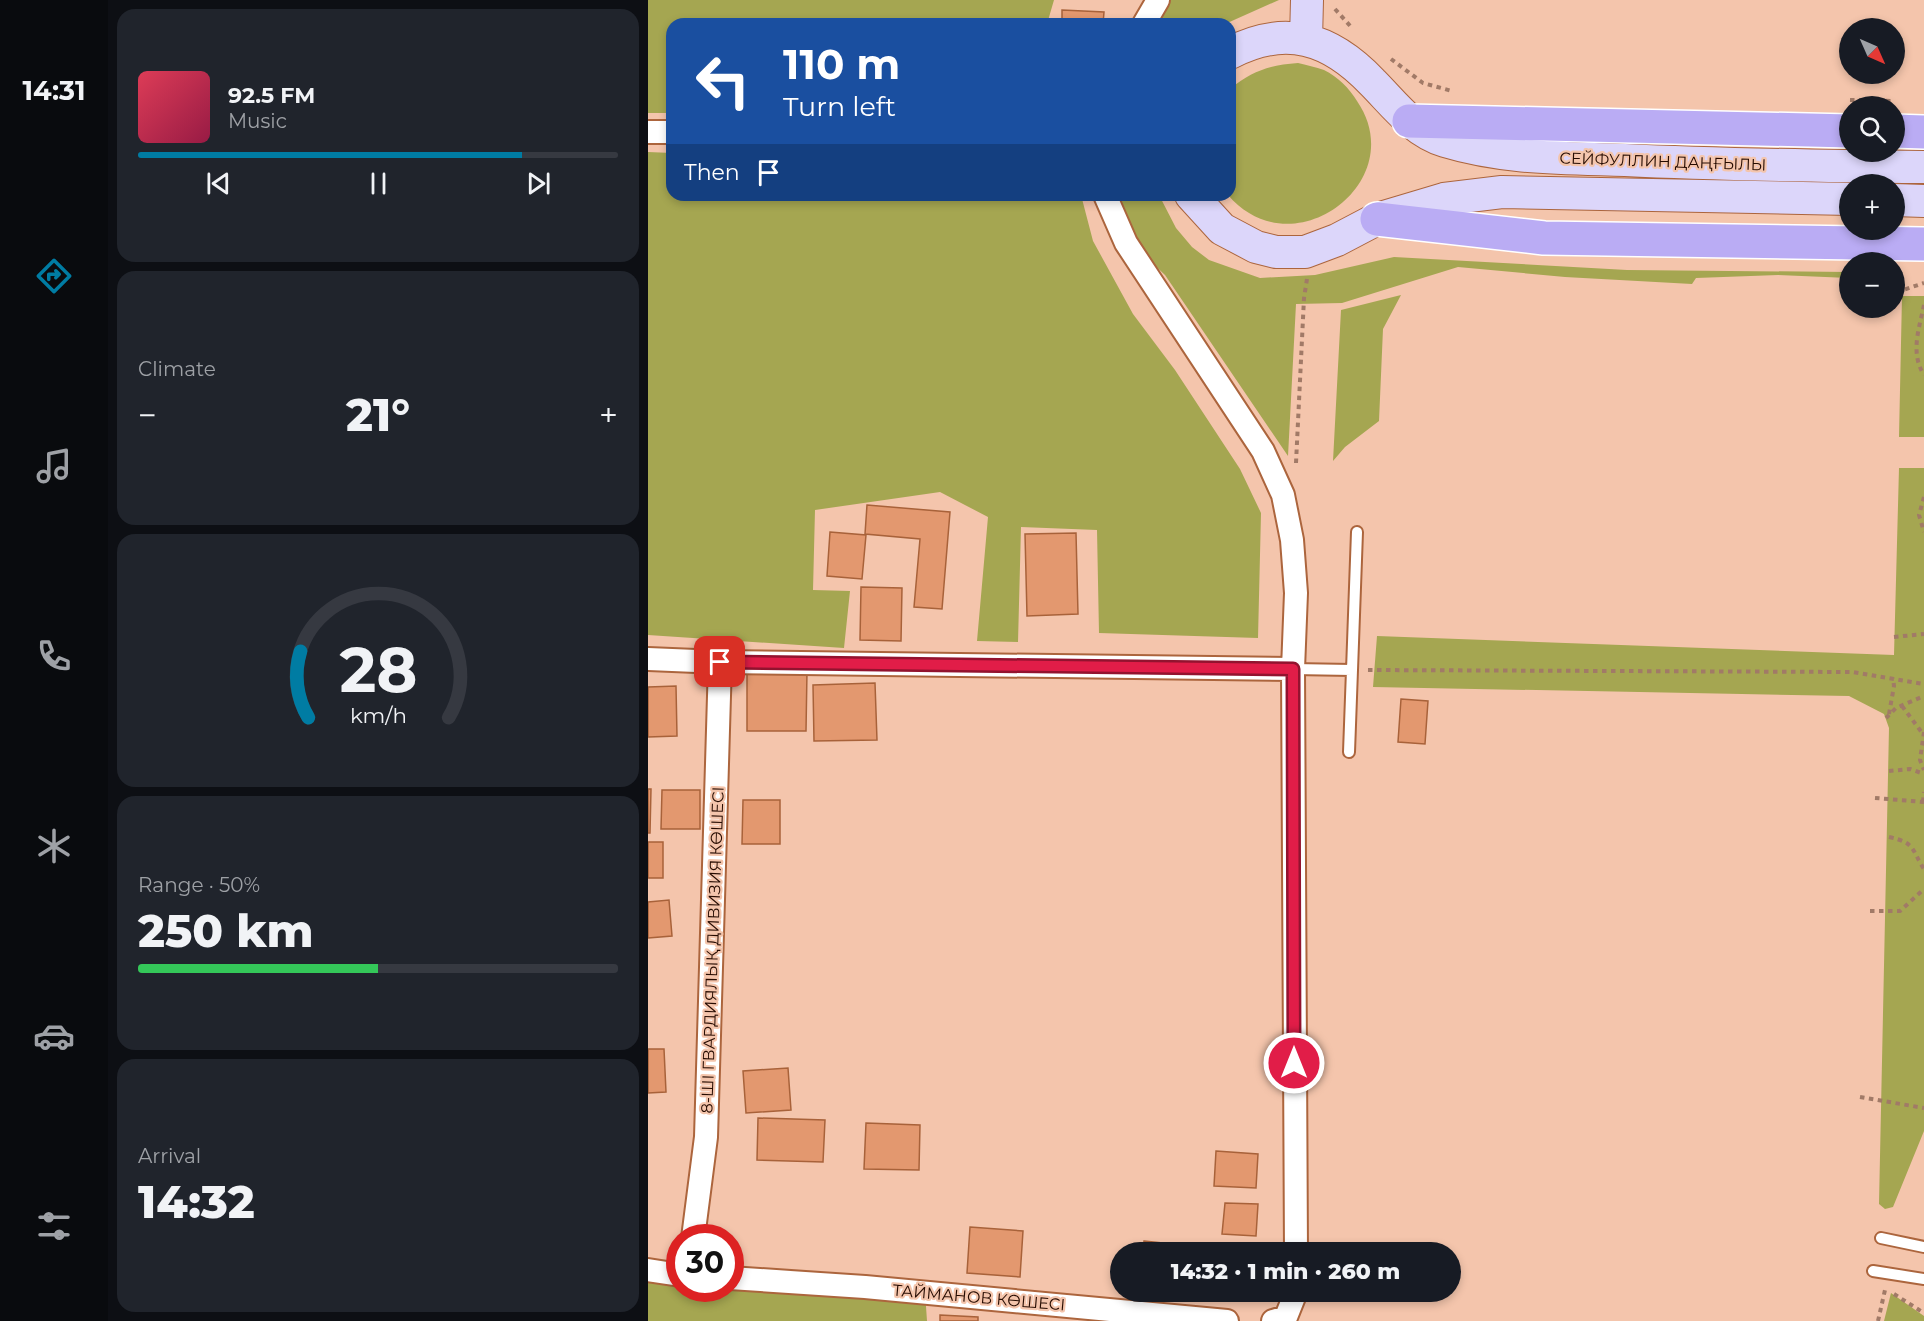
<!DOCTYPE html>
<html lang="en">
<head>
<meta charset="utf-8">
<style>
	body { margin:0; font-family:Montserrat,sans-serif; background:#20242c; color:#f1f3f6; height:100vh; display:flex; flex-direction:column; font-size:22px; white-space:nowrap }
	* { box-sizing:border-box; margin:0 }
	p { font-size:20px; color:#9ea1a6 }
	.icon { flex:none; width:33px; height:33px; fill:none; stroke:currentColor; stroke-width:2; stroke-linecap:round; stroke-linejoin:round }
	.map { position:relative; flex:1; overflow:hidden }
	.drawer { display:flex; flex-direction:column; gap:9px; padding:9px; background:#0d0f14; width:540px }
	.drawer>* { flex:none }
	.top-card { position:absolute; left:18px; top:18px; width:570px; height:183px; border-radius:18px; box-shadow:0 3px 9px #0003; background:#1a4fa0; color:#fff; overflow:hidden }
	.needle { width:39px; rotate:135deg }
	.tools { position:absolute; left:1191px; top:18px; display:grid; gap:12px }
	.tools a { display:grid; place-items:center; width:66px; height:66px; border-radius:50%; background:#171b24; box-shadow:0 3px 9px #0003; font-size:30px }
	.speed { position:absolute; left:18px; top:1224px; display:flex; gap:12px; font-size:30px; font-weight:700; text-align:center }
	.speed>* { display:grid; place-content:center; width:78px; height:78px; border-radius:50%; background:#171b24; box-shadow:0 3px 9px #0003; line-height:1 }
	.speed .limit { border:9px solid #d22; background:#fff; color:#111 }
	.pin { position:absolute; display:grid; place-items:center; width:51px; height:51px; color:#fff; margin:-26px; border-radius:12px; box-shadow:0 3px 9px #0006 }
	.me { position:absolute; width:66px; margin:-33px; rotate:0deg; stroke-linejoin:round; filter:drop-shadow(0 0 4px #0008) }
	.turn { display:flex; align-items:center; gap:21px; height:126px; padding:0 18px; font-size:27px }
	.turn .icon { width:78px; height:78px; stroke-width:2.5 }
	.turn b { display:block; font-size:42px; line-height:51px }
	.then { display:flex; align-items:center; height:57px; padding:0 18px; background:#0003; gap:12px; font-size:22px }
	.big { font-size:45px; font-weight:800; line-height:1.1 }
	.drawer .widget { flex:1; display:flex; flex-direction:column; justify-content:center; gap:9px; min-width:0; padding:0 21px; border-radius:18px; background:#20242c }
	.drawer .dial { align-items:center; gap:0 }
	.dial svg { height:156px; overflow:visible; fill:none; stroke:#363941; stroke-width:7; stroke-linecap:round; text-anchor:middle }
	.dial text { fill:#f1f3f6; stroke:none }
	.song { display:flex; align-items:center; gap:18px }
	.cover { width:72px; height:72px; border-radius:9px; background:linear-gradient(135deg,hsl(350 70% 55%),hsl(340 70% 35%)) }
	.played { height:6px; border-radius:3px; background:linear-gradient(90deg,#007ca3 80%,#363941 80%) }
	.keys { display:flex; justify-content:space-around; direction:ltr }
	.heat { display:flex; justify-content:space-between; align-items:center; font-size:33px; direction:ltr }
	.charge { height:9px; border-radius:4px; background:linear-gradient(90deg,#34c759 50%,#363941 0) }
	.trip { position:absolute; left:462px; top:1242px; width:351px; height:60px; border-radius:30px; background:#171b24; box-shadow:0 3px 9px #0003; font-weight:800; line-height:60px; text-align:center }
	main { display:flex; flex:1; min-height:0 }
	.dock { display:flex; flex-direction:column; width:108px; justify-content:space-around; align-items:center; background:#090b0e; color:#9ea1a6 }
	.dock .icon { width:42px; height:42px }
	.dock .active { color:#007ca3 }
	.dock b { font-size:27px; color:#f1f3f6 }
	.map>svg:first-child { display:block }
	.green { fill:#a5a651 }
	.building { fill:#e3986f; stroke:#a8623a; stroke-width:1.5 }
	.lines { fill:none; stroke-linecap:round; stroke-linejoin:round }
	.lane-casing { stroke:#ac653d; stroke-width:14 }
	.street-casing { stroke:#ac653d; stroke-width:26 }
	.secondary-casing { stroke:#ac653d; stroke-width:34 }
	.primary-casing { stroke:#fff; stroke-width:36 }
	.path { stroke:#a17a67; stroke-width:4; stroke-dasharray:4.5 4.5; stroke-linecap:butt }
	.lane { stroke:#fff; stroke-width:10 }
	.street { stroke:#fff; stroke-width:22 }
	.secondary { stroke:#dcd6fa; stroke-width:32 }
	.primary { stroke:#baacf4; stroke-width:33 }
	.route-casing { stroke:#92132f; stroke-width:15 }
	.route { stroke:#e11d48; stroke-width:10 }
	.labels { text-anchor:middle; stroke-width:4.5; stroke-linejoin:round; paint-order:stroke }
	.street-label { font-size:16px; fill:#260b00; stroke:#f4c5ac }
</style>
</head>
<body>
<main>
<nav class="dock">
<b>14:31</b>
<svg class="icon active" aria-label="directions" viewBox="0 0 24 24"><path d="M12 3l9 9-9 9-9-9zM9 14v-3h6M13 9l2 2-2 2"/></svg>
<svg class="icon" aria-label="music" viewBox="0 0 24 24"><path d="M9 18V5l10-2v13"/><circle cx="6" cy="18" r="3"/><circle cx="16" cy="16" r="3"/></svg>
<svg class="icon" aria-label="phone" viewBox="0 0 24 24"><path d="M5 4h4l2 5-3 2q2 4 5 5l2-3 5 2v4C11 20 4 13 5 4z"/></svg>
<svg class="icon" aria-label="climate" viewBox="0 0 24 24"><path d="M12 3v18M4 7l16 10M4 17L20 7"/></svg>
<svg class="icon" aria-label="car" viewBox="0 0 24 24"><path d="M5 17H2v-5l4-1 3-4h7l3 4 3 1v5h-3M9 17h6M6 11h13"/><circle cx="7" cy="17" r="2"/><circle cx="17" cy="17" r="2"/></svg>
<svg class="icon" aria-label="filters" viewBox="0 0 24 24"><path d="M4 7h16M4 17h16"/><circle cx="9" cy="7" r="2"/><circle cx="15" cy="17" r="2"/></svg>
</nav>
<section class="drawer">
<div class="widget">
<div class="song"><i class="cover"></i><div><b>92.5 FM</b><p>Music</p></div></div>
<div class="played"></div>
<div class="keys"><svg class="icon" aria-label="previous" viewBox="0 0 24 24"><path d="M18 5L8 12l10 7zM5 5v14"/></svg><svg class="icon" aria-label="pause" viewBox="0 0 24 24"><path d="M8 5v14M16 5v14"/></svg><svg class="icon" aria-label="next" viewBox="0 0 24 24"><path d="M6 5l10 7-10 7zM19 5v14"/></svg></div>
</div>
<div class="widget"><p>Climate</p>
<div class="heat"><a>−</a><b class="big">21°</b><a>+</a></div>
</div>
<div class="widget dial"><svg viewBox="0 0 100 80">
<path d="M14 69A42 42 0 1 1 86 69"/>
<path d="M14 69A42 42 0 0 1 10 35" stroke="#007ca3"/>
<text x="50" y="56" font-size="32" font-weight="700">28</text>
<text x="50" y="72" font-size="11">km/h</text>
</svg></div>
<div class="widget"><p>Range · 50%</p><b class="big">250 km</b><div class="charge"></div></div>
<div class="widget"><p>Arrival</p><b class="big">14:32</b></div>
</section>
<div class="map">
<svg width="1276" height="1321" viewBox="0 0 1276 1321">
	<rect width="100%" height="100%" fill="#f4c5ac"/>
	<path class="green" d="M0,0h406l-7,24h-375v89h-24z
		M512,0h119l-54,24h-74z
		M650,63c8,2 18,4 26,7 14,7 25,18 33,31 55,80 -64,170 -129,94h2v-106c22,-18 40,-24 68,-26z
		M0,152l24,1v42h409l12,46 40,73 42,56 65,99 21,44 -3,125 -159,-5 -2,-103 -76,-3 -3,115 -41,-1 11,-124 -48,-25 -125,18 -2,80 37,1 -6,57 -196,-13z
		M468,195h43l17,33 16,19 17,13 51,18 55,-3 79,-18 233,13 222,2v6l-71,-3 -82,3 -4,6 -127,-7 -107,-10 -116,36 -46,1 -8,152 -123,-181 -18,-17z
		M753,295l-18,34 -4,92 -34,26 -12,14 8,-151z
		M1254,296h22v141h-25z
		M1251,468h25v663l-31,76 -8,2 -6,-5 10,-476 -5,-14 -35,-18 -476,-9 4,-51 517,19z
		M0,1276l31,2 1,10 245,4 2,29h-279z
		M1243,1293l33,23v5h-40z"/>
	<path class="building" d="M414,10l42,2 -1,12h-41z
		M219,505l83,7 -8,97 -28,-2 6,-68 -55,-5z
		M182,532l36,3 -4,44 -35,-3z
		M428,533l2,81 -51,2 -2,-82z
		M213,587l41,1 -1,53 -41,-1z
		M99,671h60l-1,60h-59z
		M227,683l2,57 -63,1 -1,-56z
		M28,686l1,50 -29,1v-50z
		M753,699l27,2 -3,43 -27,-2z
		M0,789h3l-1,44h-2z
		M14,790h38v39h-39z
		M95,800h37v44h-38z
		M0,842h15v36h-15z
		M21,900l3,36 -24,2v-36z
		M0,1049h16l2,43 -18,1z
		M140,1068l3,42 -45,3 -3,-42z
		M110,1118l67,2 -2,42 -66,-2z
		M218,1123l54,2 -1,45 -55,-1z
		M568,1151l42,3 -2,34 -42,-2z
		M577,1203l33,1 -2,32 -34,-2z
		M322,1227l53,4 -3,46 -53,-4z
		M496,1241l47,5 -1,6h-47z
		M292,1315l38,2v4h-38z"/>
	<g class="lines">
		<g class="lane-casing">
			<path id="lane" d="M645,669l59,1 -3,82
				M704,670l5,-138
				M1233,1238l43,9
				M1225,1271l51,8"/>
		</g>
		<g class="street-casing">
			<path id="street" d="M496,24l14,-24
				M0,132h24
				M457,195l21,48 137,208 20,44 9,45 4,53 -3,76 3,583
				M0,659l72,3 573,7
				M45,1238l13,-101 14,-475
				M0,1270l32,5
				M82,1278l135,9 362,34
				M625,1321l13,-4 10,-25"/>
		</g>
		<g class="secondary-casing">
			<path id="secondary" d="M658,40l1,-40
				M582,53c56,-29 100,-15 142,29 22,22 41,49 73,59 59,18 119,17 180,19 99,5 199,6 299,7
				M543,195l31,34 34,18 20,5h29l32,-12 40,-21 67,-20 58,-7 348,7
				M1246,200l30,1"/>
		</g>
		<g class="primary-casing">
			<path id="primary" d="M761,121l441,10
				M1246,131l30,1
				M729,219l167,19 380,6"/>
		</g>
		<path class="path" d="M687,9l17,19
			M743,59l32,24 29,8
			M1202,100l43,1
			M1246,303l9,-13 21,-7
			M1276,305c-5,24 -14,48 0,70
			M648,463l8,-165 3,-19
			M1276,497l-5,18 5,17
			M1246,637l30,-3
			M720,670l484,2 72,12
			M1254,706l21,28
			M1241,714l5,-28 -1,-8
			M1238,718l10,-10 28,-12
			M1276,732l-4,28 4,10
			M1241,771l21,-2 14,5
			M1227,798l49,4
			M1275,802l1,-10
			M1241,837c27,6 22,12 35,32
			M1222,911h30l24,-22
			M1212,1097l64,11
			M1246,1294l30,19
			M1230,1321l7,-31"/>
		<use href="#lane" class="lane"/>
		<use href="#street" class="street"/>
		<use href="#secondary" class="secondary"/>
		<use href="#primary" class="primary"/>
	</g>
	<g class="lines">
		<g class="route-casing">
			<path id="route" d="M72,662l573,7 1,394"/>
		</g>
		<use href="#route" class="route"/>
	</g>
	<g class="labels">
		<g class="street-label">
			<text transform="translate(1015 161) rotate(2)" y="6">СЕЙФУЛЛИН ДАҢҒЫЛЫ</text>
			<text transform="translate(64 950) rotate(-88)" y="6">8-ШІ ГВАРДИЯЛЫҚ ДИВИЗИЯ КӨШЕСІ</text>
			<text transform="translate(331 1297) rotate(5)" y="6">ТАЙМАНОВ КӨШЕСІ</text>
		</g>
	</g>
</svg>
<div class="tools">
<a><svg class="needle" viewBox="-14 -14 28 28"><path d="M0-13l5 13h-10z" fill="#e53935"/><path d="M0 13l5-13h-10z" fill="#9ea1a6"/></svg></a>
<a><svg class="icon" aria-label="search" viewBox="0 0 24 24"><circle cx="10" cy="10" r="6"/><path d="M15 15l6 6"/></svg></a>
<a>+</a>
<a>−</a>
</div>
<div class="speed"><div class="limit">30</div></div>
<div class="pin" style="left:72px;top:662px;background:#d93025"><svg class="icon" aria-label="arrive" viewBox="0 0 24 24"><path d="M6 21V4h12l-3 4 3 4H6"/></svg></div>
<svg class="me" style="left:646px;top:1063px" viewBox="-20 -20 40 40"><circle r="17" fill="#e11d48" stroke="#fff" stroke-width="3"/><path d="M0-11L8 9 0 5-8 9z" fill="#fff"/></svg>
<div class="trip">14:32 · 1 min · 260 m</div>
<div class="top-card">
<div class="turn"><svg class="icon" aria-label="left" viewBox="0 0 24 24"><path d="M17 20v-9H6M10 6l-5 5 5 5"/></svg><div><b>110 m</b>Turn left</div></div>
<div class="then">Then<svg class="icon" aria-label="arrive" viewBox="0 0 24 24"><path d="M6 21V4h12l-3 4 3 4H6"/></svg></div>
</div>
</div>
</main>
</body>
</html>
